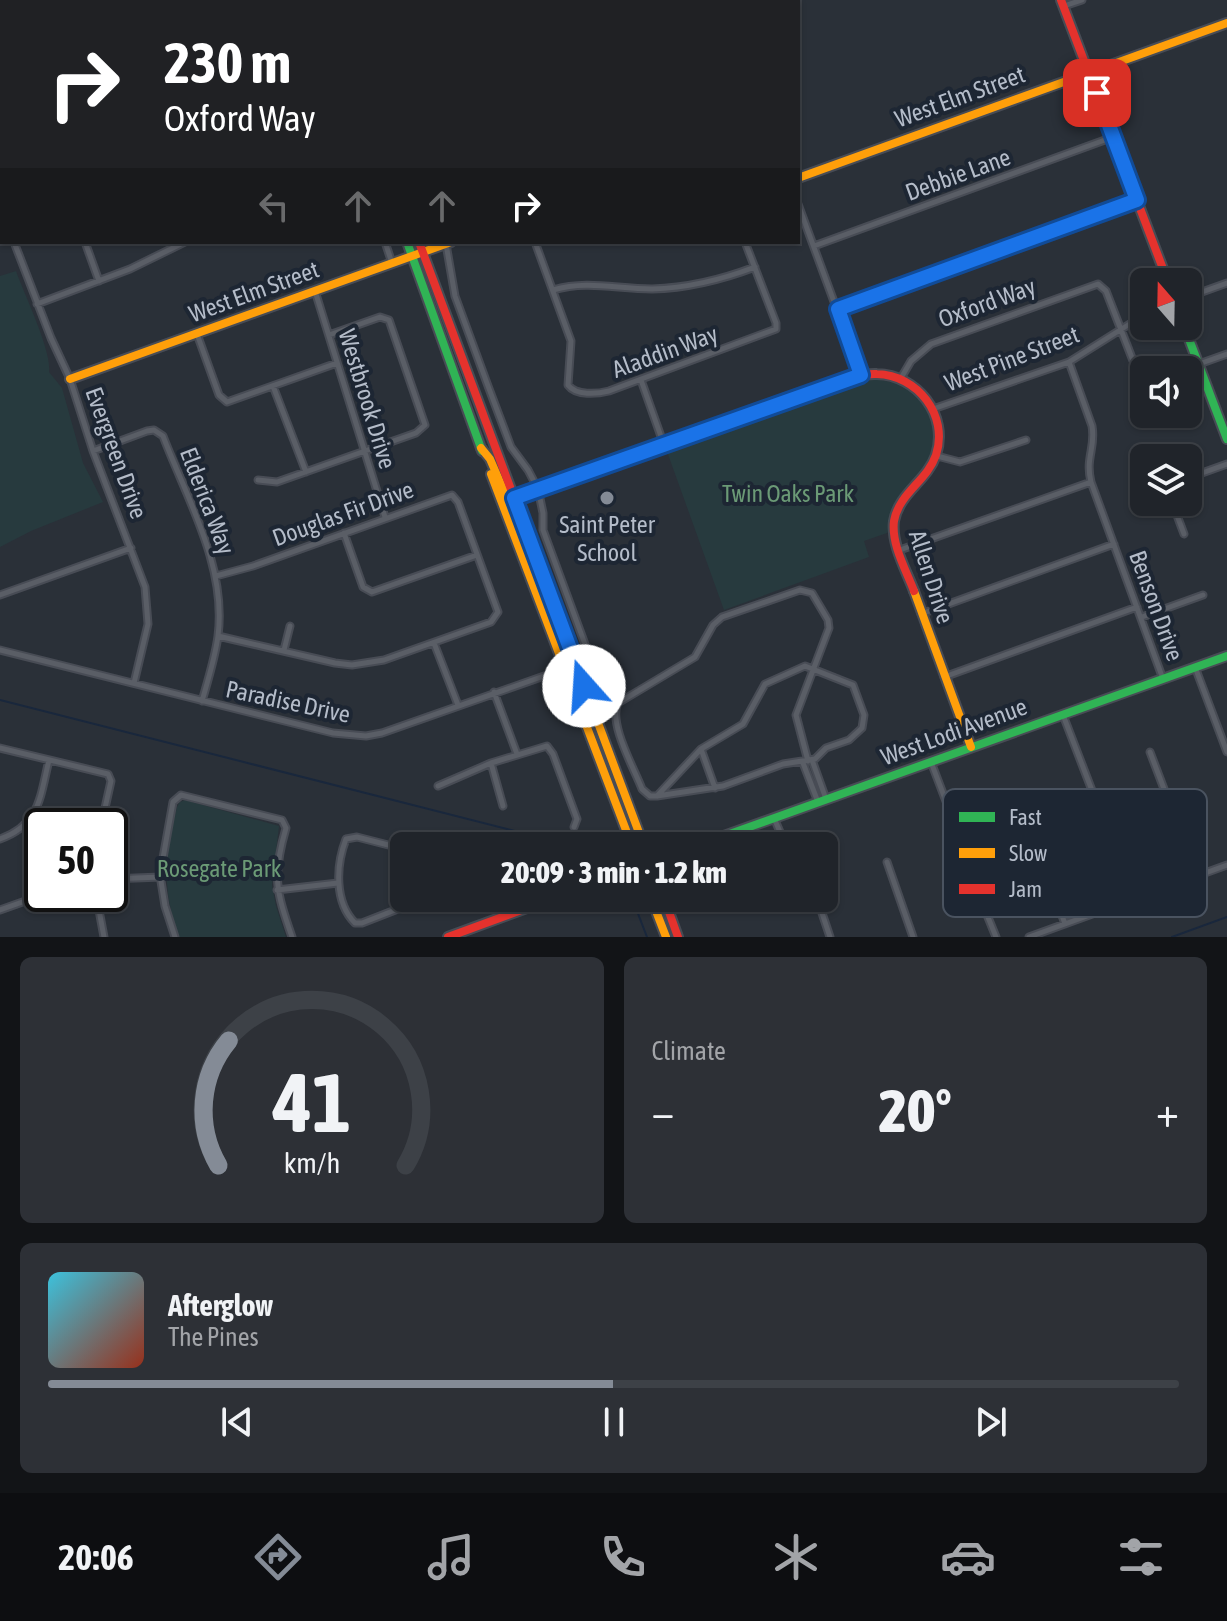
<!DOCTYPE html>
<html lang="en">
<head>
<meta charset="utf-8">
<style>
	body { margin:0; font-family:"Asap Condensed",sans-serif; background:#2d3036; color:#f1f3f6; height:100vh; display:flex; flex-direction:column; font-size:30px; white-space:nowrap }
	* { box-sizing:border-box; margin:0 }
	p { font-size:26px; color:#a2a4a8 }
	.icon { flex:none; width:44px; height:44px; fill:none; stroke:currentColor; stroke-width:2; stroke-linecap:round; stroke-linejoin:round }
	.map { position:relative; height:937px; overflow:hidden }
	.details { display:flex; flex-direction:column; gap:20px; padding:20px; background:#121417; flex:1 }
	.details>* { flex:none }
	.guide { position:absolute; left:0px; top:0px; width:800px; height:244px; box-shadow:0 2px 6px #0004,0 0 0 2px #3d4147; background:#202124; color:#fff; overflow:hidden }
	.needle { width:52px; rotate:340deg }
	.controls { position:absolute; left:1130px; top:268px; display:grid; gap:16px }
	.controls a { display:grid; place-items:center; width:72px; height:72px; border-radius:12px; background:#20242a; box-shadow:0 2px 6px #0004,0 0 0 2px #3d4147; font-size:40px }
	.speed { position:absolute; left:24px; top:808px; display:flex; gap:16px; font-size:40px; font-weight:700; text-align:center }
	.speed>* { display:grid; place-content:center; width:104px; height:104px; border-radius:50%; background:#20242a; box-shadow:0 2px 6px #0004,0 0 0 2px #3d4147; line-height:1 }
	.speed .limit { border:4px solid #111; border-radius:12px; background:#fff; color:#111 }
	.pin { position:absolute; display:grid; place-items:center; width:68px; height:68px; color:#fff; margin:-34px; border-radius:16px; box-shadow:0 4px 12px #0006 }
	.me { position:absolute; width:88px; margin:-44px; rotate:341deg; stroke-linejoin:round; filter:drop-shadow(0 0 6px #0008) }
	.turn { display:flex; align-items:center; gap:28px; height:168px; padding:0 32px; font-size:36px }
	.turn .icon { width:104px; height:104px; stroke-width:2.5 }
	.turn b { display:block; font-size:56px; line-height:68px }
	.lanes { display:flex; align-items:center; height:76px; padding:0 32px; background:#0003; justify-content:center; gap:40px; direction:ltr }
	.lanes .off { opacity:.35 }
	.big { font-size:60px; font-weight:800; line-height:1.1 }
	.details .tile { flex:1; display:flex; flex-direction:column; justify-content:center; gap:12px; min-width:0; padding:0 28px; border-radius:12px; background:#2d3036 }
	.details .dial { align-items:center; gap:0 }
	.dial svg { height:208px; overflow:visible; fill:none; stroke:#3d4147; stroke-width:7; stroke-linecap:round; text-anchor:middle }
	.dial text { fill:#f1f3f6; stroke:none }
	.song { display:flex; align-items:center; gap:24px }
	.cover { width:96px; height:96px; border-radius:12px; background:linear-gradient(135deg,hsl(190 70% 55%),hsl(10 70% 35%)) }
	.played { height:8px; border-radius:4px; background:linear-gradient(90deg,#848b96 50%,#3d4147 50%) }
	.keys { display:flex; justify-content:space-around; direction:ltr }
	.heat { display:flex; justify-content:space-between; align-items:center; font-size:44px; direction:ltr }
	.details .tiles { flex:1; display:grid; gap:20px; grid-template-columns:1fr 1fr }
	.tile:last-child { grid-column:span 2 }
	.trip { position:absolute; left:390px; top:832px; width:448px; height:80px; border-radius:12px; background:#20242a; box-shadow:0 2px 6px #0004,0 0 0 2px #3d4147; font-weight:800; line-height:80px; text-align:center }
	.tab-bar { display:flex; height:128px; justify-content:space-around; align-items:center; background:#0d0e11; color:#a2a4a8 }
	.tab-bar .icon { width:56px; height:56px }
	.tab-bar .active { color:#848b96 }
	.tab-bar b { font-size:36px; color:#f1f3f6 }
	.map>svg:first-child { display:block }
	.green { fill:#273a3e }
	.lines { fill:none; stroke-linecap:round; stroke-linejoin:round }
	.stream { stroke:#19273c; stroke-width:2 }
	.street-casing { stroke:#484c55; stroke-width:9 }
	.fast-casing { stroke:#484c55; stroke-width:12 }
	.slow-casing { stroke:#484c55; stroke-width:12 }
	.jam-casing { stroke:#484c55; stroke-width:12 }
	.street { stroke:#5a5e66; stroke-width:5 }
	.fast { stroke:#30b455; stroke-width:8 }
	.slow { stroke:#ff9f0a; stroke-width:8 }
	.jam { stroke:#e5322d; stroke-width:8 }
	.route-casing { stroke:#114b97; stroke-width:20 }
	.route { stroke:#1a73e8; stroke-width:14 }
	.poi-dot { fill:#848b96; stroke:#1d2633; stroke-width:3 }
	.labels { text-anchor:middle; stroke-width:8; stroke-linejoin:round; paint-order:stroke }
	.street-label { font-size:24px; fill:#b4bcc9; stroke:#1d2633 }
	.park-label { font-size:24px; fill:#6b9a76; stroke:#1d2633 }
	.poi-label { font-size:24px; fill:#b4bcc9; stroke:#1d2633 }
	.key { fill:#1d2633; stroke:#4a5360; stroke-width:2 }
	.key-label { font-size:22px; fill:#b4bcc9 }
</style>
</head>
<body>
<div class="map">
<svg width="1227" height="937" viewBox="0 0 1227 937">
	<rect width="100%" height="100%" fill="#2a3038"/>
	<path class="green" d="M16,271c8,23 36,80 33,101l13,16 21,75 20,39 -72,29 -31,16v-271z
		M861,375l54,13 24,44 -9,37 -32,28 -11,36 -23,8 5,16 -145,53 -59,-164z
		M185,800l94,26 -7,59 4,21 10,31h-107c-18,-50 -14,-80 -2,-130l3,-5z"/>
	<g class="lines">
		<path class="stream" d="M0,700l574,146
			M632,898l15,39
			M1172,937l55,-20"/>
		<g class="street-casing">
			<path id="street" d="M72,0v2
				M143,0v2
				M305,0l1,2
				M343,0l1,2
				M419,0l1,2
				M490,0l1,2
				M563,0l1,2
				M637,0v2
				M713,0l1,2
				M231,2l6,-2
				M1064,6l18,-6
				M0,93l2,-1
				M0,168h2
				M798,204l63,171
				M0,205l2,6
				M0,237h2
				M14,242l37,96 19,41 23,72 52,136 3,37 -14,59
				M85,242l14,39
				M385,242l7,21
				M535,242l36,99 -3,44c8,11 29,9 41,6l167,-62v-6l-31,-81
				M446,244l9,52 33,90 23,61 17,23 10,19 5,24v17l50,136 8,8
				M814,246l299,-109
				M553,290c35,-10 63,-1 99,-1 36,-1 69,-9 103,-22
				M315,291l70,226
				M1188,297l39,-14
				M37,304l93,-35 55,-27
				M838,309l299,-109
				M197,334l22,61 8,7 110,-39
				M1069,362l23,64c4,21 -7,32 -1,56l72,197
				M1199,364l28,-10
				M901,378l10,-17 20,-17 167,-60 8,7 38,98
				M641,380l23,65
				M273,386l33,86
				M933,409l136,-47 75,-47
				M1154,414l4,10
				M93,451l54,-20 7,-1 9,6c24,63 64,130 55,200 -3,22 -10,44 -16,65
				M937,456l23,6 66,-22
				M1188,478l39,-14
				M258,480l19,2 139,-49 9,-8 -36,-105 -9,-3 -51,18
				M1172,502l12,32
				M344,533l19,54 9,5 105,-37
				M897,551l194,-69
				M216,576l37,-10 199,-71 6,7 40,110 -7,10 -107,38 -32,5 -17,-2 -117,-27
				M0,595l131,-47
				M921,614l193,-70
				M1142,617l61,-22
				M434,643l24,62
				M0,650l333,83 33,3 16,-3 182,-64
				M284,650l6,-24
				M1195,667l32,85
				M944,677l193,-70
				M494,692l23,62
				M1063,715l58,151 10,34
				M0,748l108,26 3,7 -10,45
				M701,749l14,39
				M1150,752l47,124
				M812,760l14,39
				M931,762l21,55 18,56 26,64
				M491,763l12,43
				M803,763l15,39
				M438,786l53,-23 56,-17 6,8 24,65 -3,8
				M657,796l44,-47 42,-25 22,-40 40,-18 48,19 11,30 -2,13 -13,12 -23,8 -11,11 -32,5 -60,22 -66,10h-7l-8,-7c-8,-21 -34,-66 -24,-86l77,-46 18,-32 9,-8 78,-27 12,3 16,27 1,8 -33,87 12,46
				M1022,802l43,122
				M774,818l12,28
				M0,839c40,-14 40,-42 49,-79
				M404,849l-47,-12 -11,2c-10,26 -12,63 9,84h7l64,-25
				M887,862l26,75
				M110,879l51,-2
				M277,890l61,-7
				M96,894l8,43
				M514,898l5,13
				M723,898v1
				M817,898l13,39
				M0,910l45,-16
				M175,937l-10,-31 -5,-31 13,-73 8,-7 101,25 4,8c-14,48 -10,63 6,109
				M1029,937l198,-72"/>
		</g>
		<g class="fast-casing">
			<path id="fast" d="M316,0l1,2
				M330,0l1,2
				M407,242l75,209
				M1184,326l43,113
				M696,846l531,-190"/>
		</g>
		<g class="slow-casing">
			<path id="slow" d="M798,178l429,-155
				M70,379l381,-137
				M481,448l9,11 16,37 8,2 316,-112
				M491,474l141,372
				M914,591l57,156
				M551,597l93,249
				M651,898l15,39"/>
		</g>
		<g class="jam-casing">
			<path id="jam" d="M1061,0l107,282
				M419,242l132,355
				M830,386c15,-5 30,-13 47,-12 40,1 72,41 59,81 -9,26 -37,38 -42,66 -3,23 12,49 20,70
				M664,898l14,39
				M448,937l106,-39"/>
		</g>
		<use href="#street" class="street"/>
		<use href="#fast" class="fast"/>
		<use href="#slow" class="slow"/>
		<use href="#jam" class="jam"/>
	</g>
	<g class="lines">
		<g class="route-casing">
			<path id="route" d="M584,686l-70,-188 347,-123 -23,-66 299,-109 -40,-107"/>
		</g>
		<use href="#route" class="route"/>
	</g>
	<circle class="poi-dot" cx="607" cy="498" r="8"/>
	<g class="labels">
		<g class="street-label">
			<text transform="translate(960 97) rotate(-20)" y="8">West Elm Street</text>
			<text transform="translate(958 175) rotate(-20)" y="8">Debbie Lane</text>
			<text transform="translate(254 292) rotate(-20)" y="8">West Elm Street</text>
			<text transform="translate(987 303) rotate(-20)" y="8">Oxford Way</text>
			<text transform="translate(665 352) rotate(-20)" y="8">Aladdin Way</text>
			<text transform="translate(1012 359) rotate(-21)" y="8">West Pine Street</text>
			<text transform="translate(367 399) rotate(73)" y="8">Westbrook Drive</text>
			<text transform="translate(116 453) rotate(70)" y="8">Evergreen Drive</text>
			<text transform="translate(207 501) rotate(69)" y="8">Elderica Way</text>
			<text transform="translate(343 514) rotate(-20)" y="8">Douglas Fir Drive</text>
			<text transform="translate(931 577) rotate(72)" y="8">Allen Drive</text>
			<text transform="translate(1156 606) rotate(70)" y="8">Benson Drive</text>
			<text transform="translate(288 702) rotate(12)" y="8">Paradise Drive</text>
			<text transform="translate(954 732) rotate(-20)" y="8">West Lodi Avenue</text>
		</g>
		<g class="park-label">
			<text x="788" y="502">Twin Oaks Park</text>
			<text x="219" y="877">Rosegate Park</text>
		</g>
		<g class="poi-label">
			<text x="607" y="533">Saint Peter<tspan x="607" dy="28">School</tspan></text>
		</g>
	</g>
	<rect x="943" y="789" width="264" height="128" rx="12" class="key"/>
	<rect x="959" y="812" width="36" height="10" fill="#30b455"/>
	<rect x="959" y="848" width="36" height="10" fill="#ff9f0a"/>
	<rect x="959" y="884" width="36" height="10" fill="#e5322d"/>
	<g class="key-label">
		<text x="1009" y="825">Fast</text>
		<text x="1009" y="861">Slow</text>
		<text x="1009" y="897">Jam</text>
	</g>
</svg>
<div class="controls">
<a><svg class="needle" viewBox="-14 -14 28 28"><path d="M0-13l5 13h-10z" fill="#e53935"/><path d="M0 13l5-13h-10z" fill="#a2a4a8"/></svg></a>
<a><svg class="icon" aria-label="sound" viewBox="0 0 24 24"><path d="M4 9h4l5-4v14l-5-4H4zM17 9q2 3 0 6"/></svg></a>
<a><svg class="icon" aria-label="layers" viewBox="0 0 24 24"><path d="M12 4l9 5-9 5-9-5zM3 14l9 5 9-5"/></svg></a>
</div>
<div class="speed"><div class="limit">50</div></div>
<div class="pin" style="left:1097px;top:93px;background:#d93025"><svg class="icon" aria-label="arrive" viewBox="0 0 24 24"><path d="M6 21V4h12l-3 4 3 4H6"/></svg></div>
<svg class="me" style="left:584px;top:686px" viewBox="-20 -20 40 40"><circle r="19" fill="#fff"/><path d="M0-13L10 11 0 6-10 11z" fill="#1a73e8"/></svg>
<div class="trip">20:09 · 3 min · 1.2 km</div>
<div class="guide">
<div class="turn"><svg class="icon" aria-label="right" viewBox="0 0 24 24"><path d="M7 20v-9h11M14 6l5 5-5 5"/></svg><div><b>230 m</b>Oxford Way</div></div>
<div class="lanes"><svg class="icon off" aria-label="left" viewBox="0 0 24 24"><path d="M17 20v-9H6M10 6l-5 5 5 5"/></svg><svg class="icon off" aria-label="ahead" viewBox="0 0 24 24"><path d="M12 20V5M6 11l6-6 6 6"/></svg><svg class="icon off" aria-label="ahead" viewBox="0 0 24 24"><path d="M12 20V5M6 11l6-6 6 6"/></svg><svg class="icon" aria-label="right" viewBox="0 0 24 24"><path d="M7 20v-9h11M14 6l5 5-5 5"/></svg></div>
</div>
</div>
<section class="details">
<div class="tiles">
<div class="tile dial"><svg viewBox="0 0 100 80">
<path d="M14 69A42 42 0 1 1 86 69"/>
<path d="M14 69A42 42 0 0 1 18 21" stroke="#848b96"/>
<text x="50" y="56" font-size="32" font-weight="700">41</text>
<text x="50" y="72" font-size="11">km/h</text>
</svg></div>
<div class="tile"><p>Climate</p>
<div class="heat"><a>−</a><b class="big">20°</b><a>+</a></div>
</div>
<div class="tile">
<div class="song"><i class="cover"></i><div><b>Afterglow</b><p>The Pines</p></div></div>
<div class="played"></div>
<div class="keys"><svg class="icon" aria-label="previous" viewBox="0 0 24 24"><path d="M18 5L8 12l10 7zM5 5v14"/></svg><svg class="icon" aria-label="pause" viewBox="0 0 24 24"><path d="M8 5v14M16 5v14"/></svg><svg class="icon" aria-label="next" viewBox="0 0 24 24"><path d="M6 5l10 7-10 7zM19 5v14"/></svg></div>
</div>
</div>
</section>
<nav class="tab-bar">
<b>20:06</b>
<svg class="icon active" aria-label="directions" viewBox="0 0 24 24"><path d="M12 3l9 9-9 9-9-9zM9 14v-3h6M13 9l2 2-2 2"/></svg>
<svg class="icon" aria-label="music" viewBox="0 0 24 24"><path d="M9 18V5l10-2v13"/><circle cx="6" cy="18" r="3"/><circle cx="16" cy="16" r="3"/></svg>
<svg class="icon" aria-label="phone" viewBox="0 0 24 24"><path d="M5 4h4l2 5-3 2q2 4 5 5l2-3 5 2v4C11 20 4 13 5 4z"/></svg>
<svg class="icon" aria-label="climate" viewBox="0 0 24 24"><path d="M12 3v18M4 7l16 10M4 17L20 7"/></svg>
<svg class="icon" aria-label="car" viewBox="0 0 24 24"><path d="M5 17H2v-5l4-1 3-4h7l3 4 3 1v5h-3M9 17h6M6 11h13"/><circle cx="7" cy="17" r="2"/><circle cx="17" cy="17" r="2"/></svg>
<svg class="icon" aria-label="filters" viewBox="0 0 24 24"><path d="M4 7h16M4 17h16"/><circle cx="9" cy="7" r="2"/><circle cx="15" cy="17" r="2"/></svg>
</nav>
</body>
</html>
